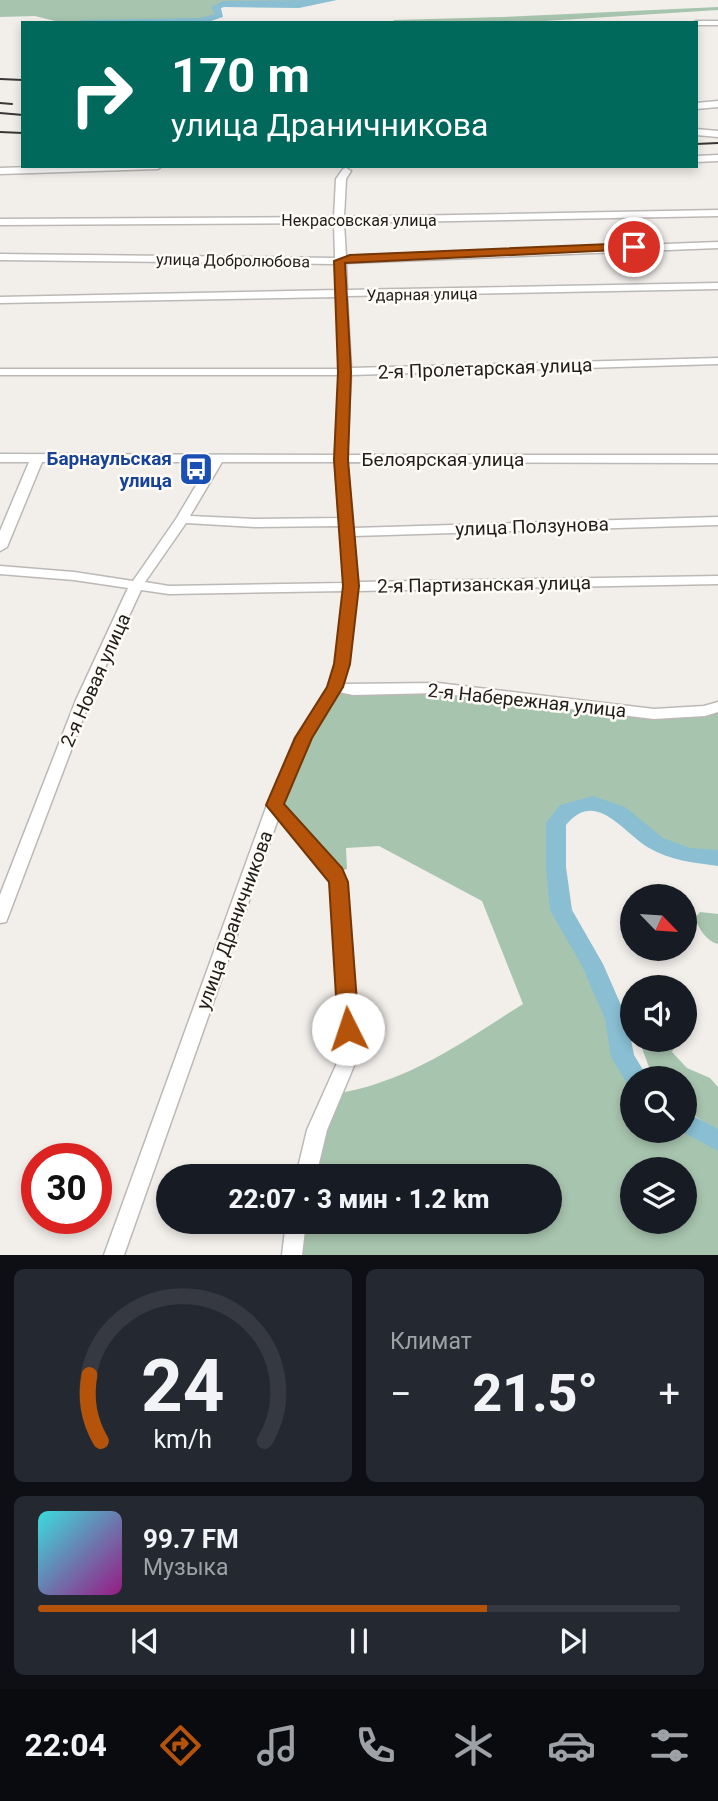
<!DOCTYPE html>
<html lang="ru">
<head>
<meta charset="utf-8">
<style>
	body { margin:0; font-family:Roboto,sans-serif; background:#242831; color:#f1f3f6; height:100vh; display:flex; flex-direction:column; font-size:26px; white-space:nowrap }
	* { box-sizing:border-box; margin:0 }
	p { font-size:23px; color:#9ea1a6 }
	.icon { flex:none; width:38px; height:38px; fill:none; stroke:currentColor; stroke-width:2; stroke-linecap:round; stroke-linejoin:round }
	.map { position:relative; height:1255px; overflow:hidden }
	.panel { display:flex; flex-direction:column; gap:14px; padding:14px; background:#0d0f14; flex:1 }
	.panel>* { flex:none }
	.guide { position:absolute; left:21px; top:21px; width:677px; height:147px; border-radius:0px; box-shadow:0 4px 10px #0003; background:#00695c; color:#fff; overflow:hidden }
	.needle { width:46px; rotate:115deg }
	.controls { position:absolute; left:620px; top:884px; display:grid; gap:14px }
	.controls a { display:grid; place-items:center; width:77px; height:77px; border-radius:50%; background:#171b24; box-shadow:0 4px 10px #0003; font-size:35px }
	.speed { position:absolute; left:21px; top:1143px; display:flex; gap:14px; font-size:35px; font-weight:700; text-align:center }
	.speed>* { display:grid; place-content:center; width:91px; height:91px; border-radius:50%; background:#171b24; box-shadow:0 4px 10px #0003; line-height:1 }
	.speed .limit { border:10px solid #d22; background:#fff; color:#111 }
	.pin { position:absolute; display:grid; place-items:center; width:60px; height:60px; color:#fff; margin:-30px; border:4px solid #fff; border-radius:50%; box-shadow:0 2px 7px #0007 }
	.me { position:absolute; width:77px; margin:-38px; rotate:356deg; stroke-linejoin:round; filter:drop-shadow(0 0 5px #0008) }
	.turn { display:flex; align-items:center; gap:24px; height:147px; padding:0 35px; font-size:32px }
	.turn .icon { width:91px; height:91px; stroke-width:2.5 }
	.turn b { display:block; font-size:49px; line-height:60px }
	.big { font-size:52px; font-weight:800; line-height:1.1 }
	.panel .card { flex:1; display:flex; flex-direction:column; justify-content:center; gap:10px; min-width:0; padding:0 24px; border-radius:10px; background:#242831 }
	.panel .dial { align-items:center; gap:0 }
	.dial svg { height:182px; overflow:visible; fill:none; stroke:#363941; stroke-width:7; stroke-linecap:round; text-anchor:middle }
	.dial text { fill:#f1f3f6; stroke:none }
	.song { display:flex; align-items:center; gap:21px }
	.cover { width:84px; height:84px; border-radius:10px; background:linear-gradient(135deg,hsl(180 70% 55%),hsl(310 70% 35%)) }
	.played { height:7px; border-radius:4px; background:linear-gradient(90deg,#b45309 70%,#363941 70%) }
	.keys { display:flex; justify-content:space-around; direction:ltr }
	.heat { display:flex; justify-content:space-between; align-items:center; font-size:38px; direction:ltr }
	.panel .tiles { flex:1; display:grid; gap:14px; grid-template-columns:1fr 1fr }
	.card:last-child { grid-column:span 2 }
	.trip { position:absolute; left:156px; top:1164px; width:406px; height:70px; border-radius:35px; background:#171b24; box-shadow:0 4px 10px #0003; font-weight:800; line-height:70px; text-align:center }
	.dock { display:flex; height:112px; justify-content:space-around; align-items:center; background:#090b0e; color:#9ea1a6 }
	.dock .icon { width:49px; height:49px }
	.dock .current { color:#b45309 }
	.dock b { font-size:32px; color:#f1f3f6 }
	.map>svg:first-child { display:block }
	.green { fill:#a7c4ae; fill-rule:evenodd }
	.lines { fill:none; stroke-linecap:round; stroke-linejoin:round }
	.river { fill:#89bed3; fill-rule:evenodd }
	.minor-casing { stroke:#bbb8b5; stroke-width:3 }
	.minor { fill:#fff; fill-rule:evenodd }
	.rail { stroke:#383735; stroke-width:2 }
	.route { fill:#b45309; stroke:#753606; stroke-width:2 }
	.labels { text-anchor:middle; stroke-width:5; stroke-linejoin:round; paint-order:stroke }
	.far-street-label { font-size:16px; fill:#1f1e1c; stroke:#fffcf8 }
	.street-label { font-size:19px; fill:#1f1e1c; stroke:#fffcf8 }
	.transit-label { font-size:19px; font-weight:bold; fill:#164399; stroke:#fffcf8; text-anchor:end }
</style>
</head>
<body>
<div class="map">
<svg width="718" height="1255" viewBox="0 0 718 1255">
	<rect width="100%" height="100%" fill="#f2efeb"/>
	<path class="green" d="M0,0h332l-33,5 -76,-1 -7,3 4,8 -19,6 -120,2h-18l-28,-7 -35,1z
		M718,7v3l-205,13h-125l7,-3 107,-3z
		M335,687h80l239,27 64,-7v151l-30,-3 -32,-12 -47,-34 -16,-6 -26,7 -11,13v44l5,43 31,54 24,55 7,38 13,21h-4v52h52v-9l34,20v114h-426l4,-33h254v-46h-244l27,-82c72,-10 130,-52 190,-90l-41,-103 -103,-55 -33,2 1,21 -12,4 -60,-68zM632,1169h52v53h-52z
		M700,912l18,2v30c-12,-3 -19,-15 -23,-26z
		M639,1040h40l-7,12 15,16 23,10 8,9v45l-34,-24v-30h-31z"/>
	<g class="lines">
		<path class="river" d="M313,0h24l-38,8 -75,-1 -3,1 2,9 -18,6h-129l5,-3 119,-2 15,-4 -4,-7 12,-6z
			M593,796l32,11 38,31 27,10 28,2v16c-23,-3 -49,-6 -69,-18 -26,-15 -53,-60 -83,-23v42l6,43 31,54 24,55 7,36 14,23h-16v8l-4,-1 -17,-28 -6,-38 -23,-53 -32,-56 -4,-43v-44l14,-18z
			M684,1111l34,18v22l-39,-21h5z"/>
		<g class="minor-casing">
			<path id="minor" d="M696,21h22v4h-22v-2h-4z
				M718,101v6l-22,2v-6z
				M696,129l22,2v6l-22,-2z
				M718,155v6l-22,1v-6z
				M62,166h100l-4,3 -158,5v-6z
				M346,168l5,3 -5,8 -2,38 374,-7v6l-374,7 2,33 372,-14v6l-372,15 1,27 371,-7v6l-371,7 4,72 367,-10v6l-367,11 -4,80h371v8l-371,-1 6,66 365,-11v8l-364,11 3,46 361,-6v8l-361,7 -8,73 -6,20 95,-1 216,26 50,-3 14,-4v10l-13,4 -51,3 -216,-26 -85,2 -14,-3 -29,46 -27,66 58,65 5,13 13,172 -32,76 -11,46h-20l11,-46 34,-76 -11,-172 -2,-6 -50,-57 -154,436h-20l163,-450 28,-67 33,-51 7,-23 9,-73 -175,3 -28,-4 -51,110 -82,217 -2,5 -6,1v-28l76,-195 52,-112 -54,-8 -74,-6v-8l74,6 59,9 43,-62 34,-57h-168l-35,85 -7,4v-20l29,-69h-29v-8l335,1 4,-80h-339v-6h339l-2,-72 -337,6v-6l337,-7 -1,-26 -336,-4v-6l335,4 -1,-35 -334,2v-6l334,-2 2,-38 7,-10zM222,462h113l4,56 -84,1 -65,-3zM186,523l69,4 85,-1 4,57 -175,3 -24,-4z
				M286,1222h20l-4,33h-20z"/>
		</g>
		<use href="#minor" class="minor"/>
		<path class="rail" d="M0,79l23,1
			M0,103l12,1
			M0,113l23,2
			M0,132l23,1
			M696,144l22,-1"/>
	</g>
	<path class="route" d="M634,243l6,4 -2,2 -293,14 6,109 -3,88 11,126 -9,78 -7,23 -31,51 -28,66 58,64 6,14 11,147 -3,6 -8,3 -7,-3 -3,-6 -9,-147 -63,-77 29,-67 32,-51 7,-23 9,-78 -9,-126 4,-88 -4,-111 16,-6z"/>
	<defs>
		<g id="bus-square" transform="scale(1.75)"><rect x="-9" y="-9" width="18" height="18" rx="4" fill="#1a4fb4" stroke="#fffcf8"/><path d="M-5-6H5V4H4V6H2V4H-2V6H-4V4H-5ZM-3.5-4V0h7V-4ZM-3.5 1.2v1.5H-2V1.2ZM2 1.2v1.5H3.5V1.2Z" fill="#fff"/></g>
	</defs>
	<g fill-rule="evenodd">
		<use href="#bus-square" x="196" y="469"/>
	</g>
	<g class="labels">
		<g class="far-street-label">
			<text x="359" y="226">Некрасовская улица</text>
			<text transform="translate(233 260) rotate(1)" y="6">улица Добролюбова</text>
			<text transform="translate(422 294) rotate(-1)" y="6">Ударная улица</text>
		</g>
		<g class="street-label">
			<text transform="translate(485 368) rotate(-2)" y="7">2-я Пролетарская улица</text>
			<text x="443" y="466">Белоярская улица</text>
			<text transform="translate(532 526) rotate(-2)" y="7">улица Ползунова</text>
			<text transform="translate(484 584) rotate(-1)" y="7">2-я Партизанская улица</text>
			<text transform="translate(95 680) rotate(-66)" y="7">2-я Новая улица</text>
			<text transform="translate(527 700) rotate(6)" y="7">2-я Набережная улица</text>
			<text transform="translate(234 920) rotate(-70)" y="7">улица Драничникова</text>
		</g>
		<g class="transit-label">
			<text x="172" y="465">Барнаульская<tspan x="172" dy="22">улица</tspan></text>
		</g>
	</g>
</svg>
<div class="controls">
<a><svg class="needle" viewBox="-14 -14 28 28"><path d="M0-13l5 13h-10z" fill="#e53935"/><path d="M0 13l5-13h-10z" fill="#9ea1a6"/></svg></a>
<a><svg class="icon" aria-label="sound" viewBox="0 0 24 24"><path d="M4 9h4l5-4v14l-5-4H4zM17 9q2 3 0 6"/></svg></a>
<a><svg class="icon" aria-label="search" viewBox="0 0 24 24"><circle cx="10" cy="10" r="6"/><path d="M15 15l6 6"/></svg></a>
<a><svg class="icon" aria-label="layers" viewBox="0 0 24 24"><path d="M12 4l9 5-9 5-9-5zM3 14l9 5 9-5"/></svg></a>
</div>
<div class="speed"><div class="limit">30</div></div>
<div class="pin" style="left:634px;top:247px;background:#d93025"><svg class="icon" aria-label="arrive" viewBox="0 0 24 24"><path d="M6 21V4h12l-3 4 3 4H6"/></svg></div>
<svg class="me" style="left:348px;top:1029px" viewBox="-20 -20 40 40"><circle r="19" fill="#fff"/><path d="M0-13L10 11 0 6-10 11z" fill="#b45309"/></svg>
<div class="trip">22:07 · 3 мин · 1.2 km</div>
<div class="guide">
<div class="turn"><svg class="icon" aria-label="right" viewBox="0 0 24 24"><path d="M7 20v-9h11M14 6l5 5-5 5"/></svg><div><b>170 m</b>улица Драничникова</div></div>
</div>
</div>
<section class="panel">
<div class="tiles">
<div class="card dial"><svg viewBox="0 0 100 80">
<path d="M14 69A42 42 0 1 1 86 69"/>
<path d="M14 69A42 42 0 0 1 9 40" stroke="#b45309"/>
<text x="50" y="56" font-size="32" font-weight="700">24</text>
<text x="50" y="72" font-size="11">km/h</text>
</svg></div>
<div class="card"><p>Климат</p>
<div class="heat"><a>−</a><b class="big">21.5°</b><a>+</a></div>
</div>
<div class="card">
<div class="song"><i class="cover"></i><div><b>99.7 FM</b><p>Музыка</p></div></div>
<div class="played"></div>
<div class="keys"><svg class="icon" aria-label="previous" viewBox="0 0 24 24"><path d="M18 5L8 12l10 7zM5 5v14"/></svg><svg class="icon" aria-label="pause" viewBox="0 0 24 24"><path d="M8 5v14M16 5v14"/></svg><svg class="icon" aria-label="next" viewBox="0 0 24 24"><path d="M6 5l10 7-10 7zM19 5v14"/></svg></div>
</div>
</div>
</section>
<nav class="dock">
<b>22:04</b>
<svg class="icon current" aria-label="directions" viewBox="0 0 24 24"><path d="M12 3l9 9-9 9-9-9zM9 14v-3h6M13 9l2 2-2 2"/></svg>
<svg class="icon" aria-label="music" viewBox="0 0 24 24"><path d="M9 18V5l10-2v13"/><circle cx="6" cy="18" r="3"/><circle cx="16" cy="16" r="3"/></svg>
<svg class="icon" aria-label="phone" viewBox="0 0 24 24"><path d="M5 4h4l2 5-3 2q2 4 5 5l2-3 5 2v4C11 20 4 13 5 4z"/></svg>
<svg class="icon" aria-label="climate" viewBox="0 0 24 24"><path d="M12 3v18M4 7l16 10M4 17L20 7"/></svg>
<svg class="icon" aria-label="car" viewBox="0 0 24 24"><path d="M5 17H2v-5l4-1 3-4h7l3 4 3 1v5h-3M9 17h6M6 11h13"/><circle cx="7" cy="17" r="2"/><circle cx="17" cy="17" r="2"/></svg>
<svg class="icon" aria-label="filters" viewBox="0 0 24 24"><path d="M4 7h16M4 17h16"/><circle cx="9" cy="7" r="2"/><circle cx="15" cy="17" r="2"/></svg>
</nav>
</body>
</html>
